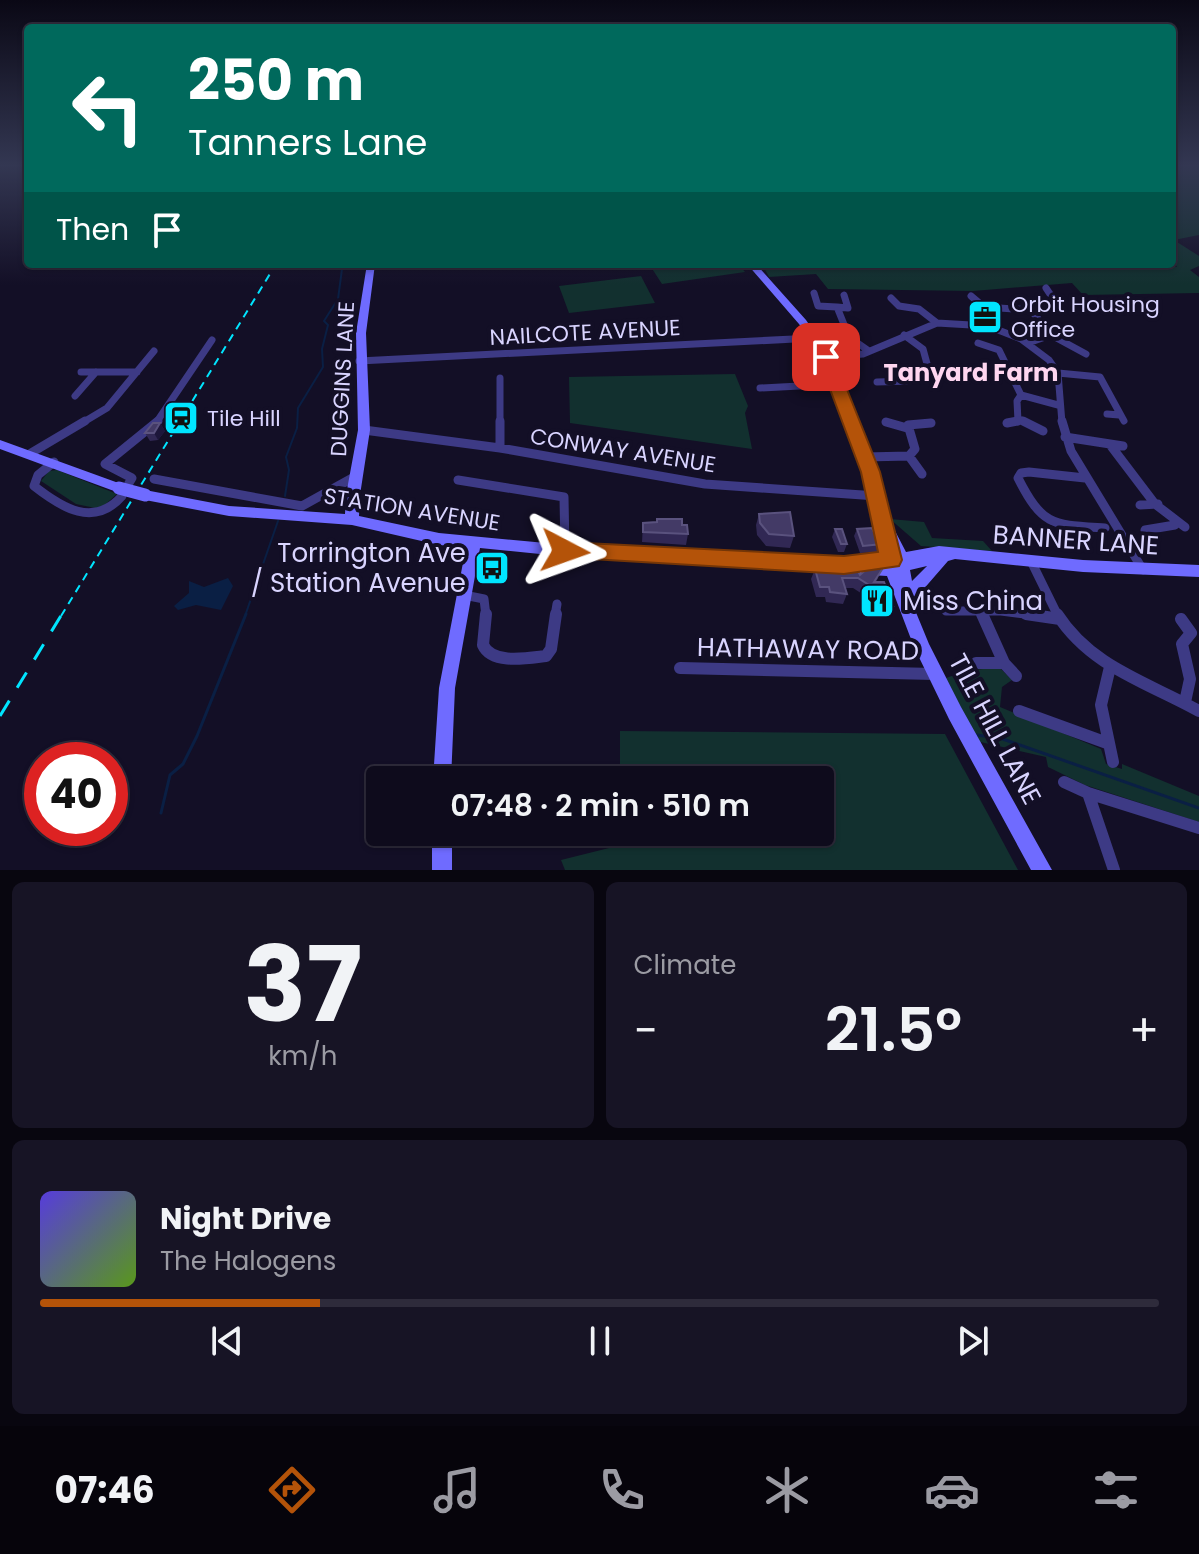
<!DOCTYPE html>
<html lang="en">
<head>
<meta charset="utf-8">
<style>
	body { margin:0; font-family:Poppins,sans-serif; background:#171425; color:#f1f3f6; height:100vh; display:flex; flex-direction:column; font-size:30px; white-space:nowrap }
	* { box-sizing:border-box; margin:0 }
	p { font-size:26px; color:#9b9ba3 }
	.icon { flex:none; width:44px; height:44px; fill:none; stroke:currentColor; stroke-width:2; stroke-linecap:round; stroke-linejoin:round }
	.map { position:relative; height:870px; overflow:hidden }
	.details { display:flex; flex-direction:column; gap:12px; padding:12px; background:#08060f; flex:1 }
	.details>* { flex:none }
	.banner { position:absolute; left:24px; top:24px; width:1152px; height:244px; border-radius:8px; box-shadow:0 2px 6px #0004,0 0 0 2px #2e2b3b; background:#00695c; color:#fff; overflow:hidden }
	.speed { position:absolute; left:24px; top:742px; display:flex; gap:16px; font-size:40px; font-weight:700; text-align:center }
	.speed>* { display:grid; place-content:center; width:104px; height:104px; border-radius:50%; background:#0e0b1c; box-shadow:0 2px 6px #0004,0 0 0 2px #2e2b3b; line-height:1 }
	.speed .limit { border:12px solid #d22; background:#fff; color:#111 }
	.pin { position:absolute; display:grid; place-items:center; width:68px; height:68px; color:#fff; margin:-34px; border-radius:16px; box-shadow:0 4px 12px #0006 }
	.me { position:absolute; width:88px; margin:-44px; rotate:94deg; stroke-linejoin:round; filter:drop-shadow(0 0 6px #0008) }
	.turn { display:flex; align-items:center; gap:28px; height:168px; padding:0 32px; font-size:36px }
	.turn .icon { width:104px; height:104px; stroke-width:2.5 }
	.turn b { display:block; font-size:56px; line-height:68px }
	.then { display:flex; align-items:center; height:76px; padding:0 32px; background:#0003; gap:16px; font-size:30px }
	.big { font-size:60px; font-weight:600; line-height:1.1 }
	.details .widget { flex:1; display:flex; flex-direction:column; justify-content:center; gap:12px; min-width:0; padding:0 28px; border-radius:12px; background:#171425 }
	.details .dial { align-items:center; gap:0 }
	.dial b { font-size:104px; line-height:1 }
	.song { display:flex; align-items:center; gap:24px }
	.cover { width:96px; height:96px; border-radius:12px; background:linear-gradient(135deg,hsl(250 70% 55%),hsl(90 70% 35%)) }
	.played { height:8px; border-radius:4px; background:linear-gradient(90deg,#b45309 25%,#2e2b3b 25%) }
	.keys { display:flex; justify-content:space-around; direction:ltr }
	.heat { display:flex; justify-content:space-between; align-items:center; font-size:44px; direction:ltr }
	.details .tiles { flex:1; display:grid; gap:12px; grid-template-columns:1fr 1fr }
	.widget:last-child { grid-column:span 2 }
	.trip { position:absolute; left:366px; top:766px; width:468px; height:80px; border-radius:8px; background:#0e0b1c; box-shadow:0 2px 6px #0004,0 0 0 2px #2e2b3b; font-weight:600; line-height:80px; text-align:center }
	.tabs { display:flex; height:128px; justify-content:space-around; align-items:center; background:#06040b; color:#9b9ba3 }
	.tabs .icon { width:56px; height:56px }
	.tabs .on { color:#b45309 }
	.tabs b { font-size:36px; color:#f1f3f6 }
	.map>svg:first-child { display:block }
	.green { fill:#12302f }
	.water { fill:#0a1f44 }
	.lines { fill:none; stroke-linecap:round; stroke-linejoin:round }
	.stream-far1 { stroke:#0a1f44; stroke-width:2 }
	.stream { stroke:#0a1f44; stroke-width:3 }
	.street-far2 { stroke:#3d3a85; stroke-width:7 }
	.street-far1 { stroke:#3d3a85; stroke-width:9 }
	.street { stroke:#3d3a85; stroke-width:12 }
	.secondary { fill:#6f6bff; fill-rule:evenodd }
	.rail-far1 { stroke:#00e5ff; stroke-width:2; stroke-dasharray:8 6; stroke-linecap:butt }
	.rail { stroke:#00e5ff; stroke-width:3; stroke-dasharray:18 15; stroke-linecap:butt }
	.secondary-bridge { stroke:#6f6bff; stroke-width:13 }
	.wall { fill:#312854 }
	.shaded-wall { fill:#1d163a }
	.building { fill:#433a66; stroke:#5a527e; stroke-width:2 }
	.route { fill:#b45309; stroke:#753606; stroke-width:2 }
	.labels { text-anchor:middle; stroke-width:8; stroke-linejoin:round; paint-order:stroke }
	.poi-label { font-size:22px; fill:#d9d4ff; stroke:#130f26; text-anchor:start }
	.street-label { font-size:22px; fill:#d9d4ff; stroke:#130f26 }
	.neighbourhood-label { font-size:24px; font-weight:bold; fill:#ffd6f0; stroke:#130f26 }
	.near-street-label { font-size:26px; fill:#d9d4ff; stroke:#130f26 }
	.near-poi-label { font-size:26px; fill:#d9d4ff; stroke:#130f26; text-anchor:end }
</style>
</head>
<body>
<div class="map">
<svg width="1199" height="870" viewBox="0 0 1199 870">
	<rect width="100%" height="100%" fill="#130f26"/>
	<path class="green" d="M1172,164h27v71l-25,5 25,16v10l-9,4 9,7v16l-116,2 -11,-12 -99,8 -145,-2 -12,-15 -47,3 -7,-13 415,3 -5,-7z
		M649,264h89l7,8 -83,12z
		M641,276l14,27 -86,10 -10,-27z
		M735,374l13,32 -3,7 7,36 -182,-26 -1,-46z
		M57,470l60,24 -17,15 -24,-5 -35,-23 8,-10z
		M890,519l34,3 8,16 51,3 9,10 -71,-5z
		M999,667l13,13 -10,7 -2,20 101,42 5,15 16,5v-5l77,32v26l-114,-37 -37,-18 -2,-10 -70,-16 -30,-63 20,-7z
		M620,731l325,3 73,136h-453l-4,-10 52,-13 4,-15h203v-52h-200z"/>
	<path class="water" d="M228,578l5,8 -12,24 -25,-5 -18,5 -4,-4 15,-13v-12l15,6z"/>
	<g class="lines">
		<path class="stream-far1" d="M285,496l4,-26 -3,-13 11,-29 1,-20 25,-41 -1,-18 6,-24 -4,-4 14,-22 4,-30 5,-5
			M245,616l33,-95"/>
		<path class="stream" d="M976,735l24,3 199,70
			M161,813l9,-38 13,-11 14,-28 49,-122"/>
		<path class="street-far2" d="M814,293l4,13 19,1 12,30 20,14
			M971,296l13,11
			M891,298l8,8 20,3 18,14
			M837,307l11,1 -4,-13
			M982,310l2,-3 47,3
			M1051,335l35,19
			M978,343l21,7 22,45 -4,6 1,20 -11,2
			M1028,343l23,-8 -20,-25 5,-5 22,1 -12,-18
			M826,357l37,-3 74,-31 51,3 33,13 28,21 9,13 4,50
			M359,361l455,-23
			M81,372h56
			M1058,373l42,4 24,44
			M500,378v45
			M877,382l34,-1 18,-10 -6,-22 -19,-14
			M760,388l77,-4
			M1021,395l37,10
			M75,396l21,-24
			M1107,414l12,1
			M1019,419l8,4
			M886,422l4,1
			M82,423l25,-15 47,-57
			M156,423l56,-83"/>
		<path class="street-far1" d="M500,421v27
			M1023,421l20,10
			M1062,421l9,30 72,119
			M886,422l21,6
			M1007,423l11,-2
			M364,430l136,18 205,36 172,12
			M1065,437l58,9
			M1111,446l44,58 30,23
			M31,453l54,-32
			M909,456l13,18
			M865,457l44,-1 6,-7 -7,-24 23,-2
			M54,462l-16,13 -4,11c28,22 60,42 88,10
			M1085,478l-56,-6 -8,1 -3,5c25,49 35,47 87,50
			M154,479l148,27 54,-30
			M458,480l106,17 1,54
			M129,483l3,-5 -27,-14 53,-43
			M1140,505l18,-1
			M1145,530l30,-5
			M1031,561l27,55
			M464,595l20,4 2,17
			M946,611h55l40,5
			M981,611l2,5
			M555,616l2,-12"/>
		<path class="street" d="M486,614l-3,31c9,20 45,13 63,11l5,-7 5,-35
			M982,614l22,49 12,13
			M1026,614l34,5
			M1057,614c34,53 90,68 142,97
			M1181,619l10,14 -9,11 8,35 -5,23
			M976,663h28
			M1110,667l-9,38 12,57
			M680,668l254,6
			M1019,711l88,32
			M586,780l23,-3
			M1064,782l24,11
			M1114,870l-26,-77 111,35"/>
		<path class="secondary" d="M367,264h8l-9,69 4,97 -10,65 -1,21 80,17 150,14 287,16 2,-5 5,-2 -19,-84 -43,-115 -22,-33 -52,-60h9l50,56 25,37 45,115 14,56 4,1 12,23 33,-6 144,14 116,5v12l-116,-5 -128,-13 -7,2 -33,38 2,7 -2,4 14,34 32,63 91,163h-21l-82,-151 -35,-72 -27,-71 -298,-17 -109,-11 -25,140 -4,92h-18l6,-92 27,-141 -27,-2 -87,-20 -123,-9 -84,-16 -5,-2 -2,-3 2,-3 5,-2 84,16 116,8 1,-19 12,-65 -2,-97zM927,566l-15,15 -2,-11z
			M0,440l124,45 2,3 -2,3h-10l-114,-42z
			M432,832h20v38h-20z"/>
		<path class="rail-far1" d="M61,616l215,-352"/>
		<path class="rail" d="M0,716l62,-102"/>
		<path class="secondary-bridge" d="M119,488l26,7"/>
	</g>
	<path class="wall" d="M160,423l5,8 -7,9 -8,1 -5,-8z
		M759,514l35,22 -4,12 -24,-2 -9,-11 -1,-10z
		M656,522l26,3 6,9 -2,11 -44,-3 1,-19z
		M835,529l12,15 -3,8h-6l-6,-15z
		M857,529l25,15 -3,8 -19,1 -6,-17z
		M815,569l63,9 -2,4 17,24 -6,10h-11l-6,-17 -17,-11h-7l1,6 -4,10 -17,-2 -1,-5h-9l-5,-18z"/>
	<path class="shaded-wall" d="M160,423l5,8 -7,9 -4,-7z"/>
	<path class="building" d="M153,423h7l-6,10h-9z
		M790,512l4,24 -25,-2 -9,-11 -1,-9z
		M657,519h25v6h5l1,9 -45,-2v-9l14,-1z
		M872,528l3,6h5l2,10 -19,2 -6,-17z
		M835,529h7l5,15h-6z
		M856,567l4,8 9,-8 14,1 -9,14h10l9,24h-12l-6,-17 -17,-11h-16l5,16 -17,-2 -1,-5h-9l-5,-18z"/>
	<linearGradient id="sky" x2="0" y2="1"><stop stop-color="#0a0815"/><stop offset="0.58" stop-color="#333752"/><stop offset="1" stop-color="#333752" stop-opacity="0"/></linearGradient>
	<rect width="1199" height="285" fill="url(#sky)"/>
	<path class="route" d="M826,352l8,5 46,115 22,88 -3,6 -55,8 -287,-17 -3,-6 3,-6 8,-3 279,14 34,-4 -17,-80 -43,-115z"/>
	<defs>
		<g id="office-square" transform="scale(1.8)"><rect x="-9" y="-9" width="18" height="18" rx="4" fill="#00e5ff" stroke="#130f26"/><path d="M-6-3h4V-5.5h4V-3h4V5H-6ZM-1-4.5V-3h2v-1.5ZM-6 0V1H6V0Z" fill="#111"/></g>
		<g id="station-square" transform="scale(1.8)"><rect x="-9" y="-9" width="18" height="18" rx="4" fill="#00e5ff" stroke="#130f26"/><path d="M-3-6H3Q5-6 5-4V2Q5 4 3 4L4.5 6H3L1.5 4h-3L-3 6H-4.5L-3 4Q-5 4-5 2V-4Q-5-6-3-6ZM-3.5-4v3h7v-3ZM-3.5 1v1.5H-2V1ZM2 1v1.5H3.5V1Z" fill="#111"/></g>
		<g id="bus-square" transform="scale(1.8)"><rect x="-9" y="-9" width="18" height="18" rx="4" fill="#00e5ff" stroke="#130f26"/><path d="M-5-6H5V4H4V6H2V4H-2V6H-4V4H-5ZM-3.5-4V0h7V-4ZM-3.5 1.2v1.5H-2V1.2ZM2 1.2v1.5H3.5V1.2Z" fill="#111"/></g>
		<g id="restaurant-square" transform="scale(1.8)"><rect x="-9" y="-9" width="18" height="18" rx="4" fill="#00e5ff" stroke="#130f26"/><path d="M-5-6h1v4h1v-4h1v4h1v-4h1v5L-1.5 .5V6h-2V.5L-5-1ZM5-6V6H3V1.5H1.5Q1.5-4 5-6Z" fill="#111"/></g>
	</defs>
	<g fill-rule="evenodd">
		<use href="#office-square" x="985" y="317"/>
		<use href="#station-square" x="181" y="418"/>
		<use href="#bus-square" x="492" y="568"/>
		<use href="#restaurant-square" x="877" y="601"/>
	</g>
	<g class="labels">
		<g class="poi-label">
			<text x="1011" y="312">Orbit Housing<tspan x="1011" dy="25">Office</tspan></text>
			<text x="207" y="426">Tile Hill</text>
		</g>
		<g class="street-label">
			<text transform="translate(585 332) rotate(-3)" y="8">NAILCOTE AVENUE</text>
			<text transform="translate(342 379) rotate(-87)" y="8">DUGGINS LANE</text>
			<text transform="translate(623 450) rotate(9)" y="8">CONWAY AVENUE</text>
			<text transform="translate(412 509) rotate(9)" y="8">STATION AVENUE</text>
		</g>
		<g class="neighbourhood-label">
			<text x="971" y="381">Tanyard Farm</text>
		</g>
		<g class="near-street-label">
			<text transform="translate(1076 540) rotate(4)" y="9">BANNER LANE</text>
			<text transform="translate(808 649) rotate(1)" y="9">HATHAWAY ROAD</text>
			<text transform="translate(995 729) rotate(62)" y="9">TILE HILL LANE</text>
		</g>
		<g class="near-poi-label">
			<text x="466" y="562">Torrington Ave<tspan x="466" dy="30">/ Station Avenue</tspan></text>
			<text x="903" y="610" text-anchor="start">Miss China</text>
		</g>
	</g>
</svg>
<div class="speed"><div class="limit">40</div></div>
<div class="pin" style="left:826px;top:357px;background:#d93025"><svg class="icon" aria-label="arrive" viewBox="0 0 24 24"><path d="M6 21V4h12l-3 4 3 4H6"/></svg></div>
<svg class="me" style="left:565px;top:551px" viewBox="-20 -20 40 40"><path d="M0-17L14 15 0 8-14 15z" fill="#b45309" stroke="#fff" stroke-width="4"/></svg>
<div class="trip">07:48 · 2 min · 510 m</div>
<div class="banner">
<div class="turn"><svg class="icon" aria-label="left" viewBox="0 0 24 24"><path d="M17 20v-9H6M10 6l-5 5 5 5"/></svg><div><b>250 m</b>Tanners Lane</div></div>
<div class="then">Then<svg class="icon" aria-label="arrive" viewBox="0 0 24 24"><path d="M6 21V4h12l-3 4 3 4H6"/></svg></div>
</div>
</div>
<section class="details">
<div class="tiles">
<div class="widget dial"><b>37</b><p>km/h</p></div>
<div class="widget"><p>Climate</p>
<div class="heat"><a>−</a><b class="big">21.5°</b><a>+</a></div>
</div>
<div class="widget">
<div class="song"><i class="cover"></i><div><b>Night Drive</b><p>The Halogens</p></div></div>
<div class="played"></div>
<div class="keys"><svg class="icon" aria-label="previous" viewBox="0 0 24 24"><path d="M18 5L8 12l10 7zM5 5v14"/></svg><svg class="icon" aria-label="pause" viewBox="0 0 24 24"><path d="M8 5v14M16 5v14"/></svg><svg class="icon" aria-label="next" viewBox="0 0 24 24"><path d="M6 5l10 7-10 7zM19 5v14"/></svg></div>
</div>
</div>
</section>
<nav class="tabs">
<b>07:46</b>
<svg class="icon on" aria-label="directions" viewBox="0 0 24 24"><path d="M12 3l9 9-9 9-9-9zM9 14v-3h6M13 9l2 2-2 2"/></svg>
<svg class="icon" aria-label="music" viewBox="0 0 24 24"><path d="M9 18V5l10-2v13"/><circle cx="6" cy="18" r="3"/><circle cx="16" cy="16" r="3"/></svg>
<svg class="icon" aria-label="phone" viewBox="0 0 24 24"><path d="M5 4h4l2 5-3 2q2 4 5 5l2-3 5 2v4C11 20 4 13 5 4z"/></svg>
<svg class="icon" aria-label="climate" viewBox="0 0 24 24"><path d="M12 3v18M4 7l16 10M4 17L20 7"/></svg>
<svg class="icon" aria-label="car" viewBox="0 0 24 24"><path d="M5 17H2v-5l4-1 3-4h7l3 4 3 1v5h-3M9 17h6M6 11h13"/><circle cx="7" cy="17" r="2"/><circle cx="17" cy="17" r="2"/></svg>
<svg class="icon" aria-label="filters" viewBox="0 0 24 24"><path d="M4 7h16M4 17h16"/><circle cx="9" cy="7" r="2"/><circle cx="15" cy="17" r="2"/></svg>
</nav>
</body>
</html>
